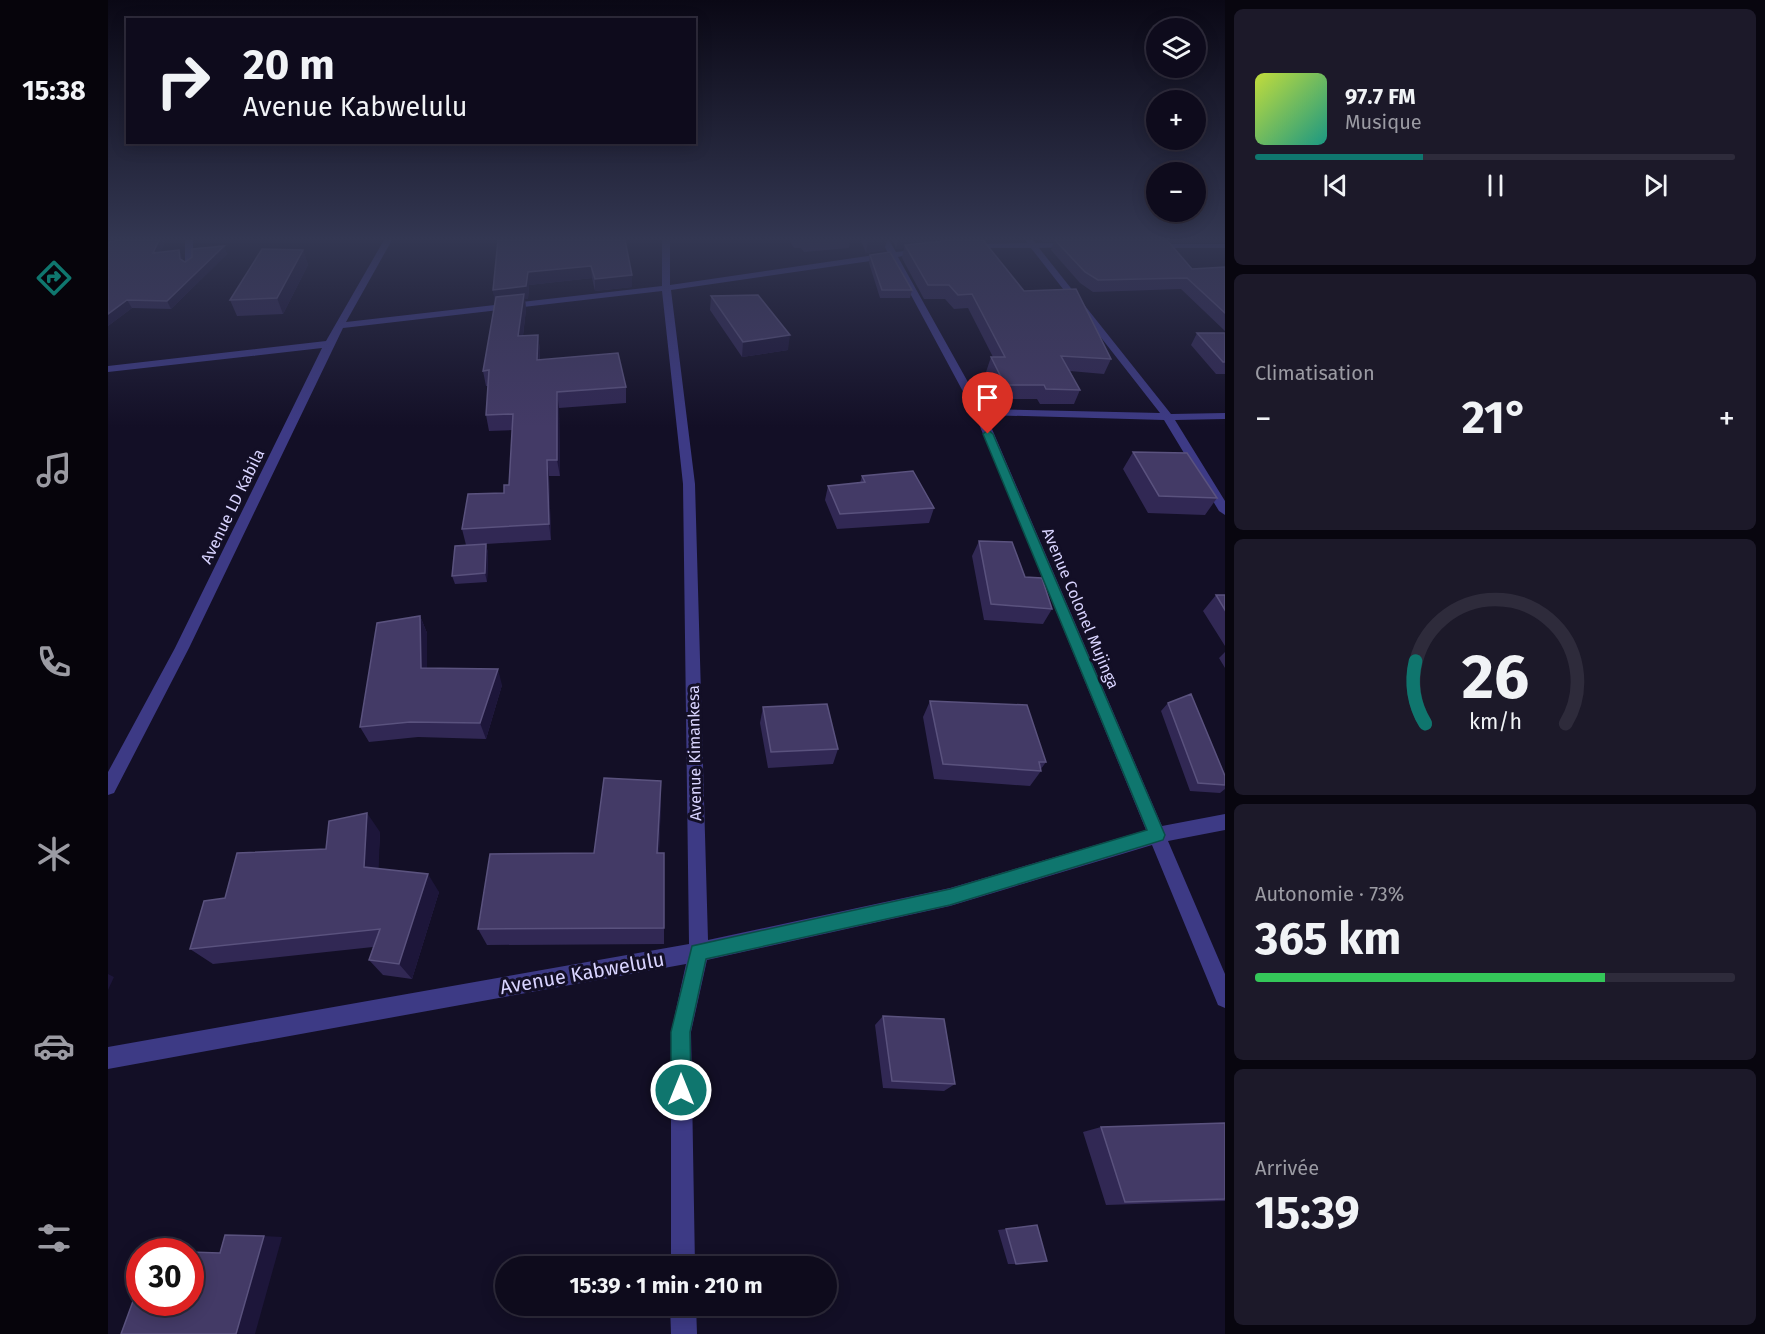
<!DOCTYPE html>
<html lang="fr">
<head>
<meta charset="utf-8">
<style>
	body { margin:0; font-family:"Fira Sans",sans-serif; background:#1c1929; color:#f1f3f6; height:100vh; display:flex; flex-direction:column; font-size:22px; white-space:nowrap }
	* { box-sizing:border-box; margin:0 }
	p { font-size:20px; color:#9b9ba3 }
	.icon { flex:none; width:33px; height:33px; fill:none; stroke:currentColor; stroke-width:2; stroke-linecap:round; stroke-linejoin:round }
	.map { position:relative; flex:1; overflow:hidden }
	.sheet { display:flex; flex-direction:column; gap:9px; padding:9px; background:#08060f; width:540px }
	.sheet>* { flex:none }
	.top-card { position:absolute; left:18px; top:18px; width:570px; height:126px; border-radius:0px; box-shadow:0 3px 15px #0003,0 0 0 2px #2e2b3b; background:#0e0b1c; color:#f1f3f6; overflow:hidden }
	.tools { position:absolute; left:1038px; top:18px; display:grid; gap:12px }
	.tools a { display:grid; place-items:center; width:60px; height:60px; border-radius:50%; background:#0e0b1c; box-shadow:0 3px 15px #0003,0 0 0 2px #2e2b3b; font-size:30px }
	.speed { position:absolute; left:18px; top:1238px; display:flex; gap:12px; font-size:30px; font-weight:700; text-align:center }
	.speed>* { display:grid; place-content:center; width:78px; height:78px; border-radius:50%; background:#0e0b1c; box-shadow:0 3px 15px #0003,0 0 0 2px #2e2b3b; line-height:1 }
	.speed .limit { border:9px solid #d22; background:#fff; color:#111 }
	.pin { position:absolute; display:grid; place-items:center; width:51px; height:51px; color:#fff; margin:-62px -26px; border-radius:50% 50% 50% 0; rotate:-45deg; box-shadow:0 0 6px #0007 }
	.pin .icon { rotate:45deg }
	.me { position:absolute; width:66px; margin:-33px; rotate:0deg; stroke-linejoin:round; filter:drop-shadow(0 0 4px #0008) }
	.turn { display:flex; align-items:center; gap:21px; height:126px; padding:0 18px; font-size:27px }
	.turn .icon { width:78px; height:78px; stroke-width:2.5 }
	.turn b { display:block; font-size:42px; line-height:51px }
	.big { font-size:45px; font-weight:700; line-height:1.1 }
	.sheet .card { flex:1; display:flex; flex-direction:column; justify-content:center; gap:9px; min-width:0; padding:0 21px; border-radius:9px; background:#1c1929 }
	.sheet .dial { align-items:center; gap:0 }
	.dial svg { height:156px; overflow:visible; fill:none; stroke:#2e2b3b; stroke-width:7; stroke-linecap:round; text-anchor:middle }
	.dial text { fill:#f1f3f6; stroke:none }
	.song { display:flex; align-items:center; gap:18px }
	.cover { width:72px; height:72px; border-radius:9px; background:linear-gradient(135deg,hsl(70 70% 55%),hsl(170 70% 35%)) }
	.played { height:6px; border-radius:3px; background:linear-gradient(90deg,#0f766e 35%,#2e2b3b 35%) }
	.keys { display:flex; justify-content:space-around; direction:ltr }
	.heat { display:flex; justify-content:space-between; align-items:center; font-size:33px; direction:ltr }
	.charge { height:9px; border-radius:4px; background:linear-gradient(90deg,#34c759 73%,#2e2b3b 0) }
	.trip { position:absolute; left:387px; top:1256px; width:342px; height:60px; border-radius:30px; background:#0e0b1c; box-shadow:0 3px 15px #0003,0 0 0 2px #2e2b3b; font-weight:700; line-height:60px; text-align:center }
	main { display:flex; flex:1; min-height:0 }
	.dock { display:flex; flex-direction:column; width:108px; justify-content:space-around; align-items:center; background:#06040b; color:#9b9ba3 }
	.dock .icon { width:42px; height:42px }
	.dock .current { color:#0f766e }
	.dock b { font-size:27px; color:#f1f3f6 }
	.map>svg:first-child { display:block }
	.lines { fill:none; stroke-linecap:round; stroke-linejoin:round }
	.minor { fill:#3d3a85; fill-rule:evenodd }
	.wall { fill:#312854 }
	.shaded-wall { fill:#1d163a }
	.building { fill:#433a66; stroke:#5a527e; stroke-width:1.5 }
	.route { fill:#0f766e; stroke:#0a4d48; stroke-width:1.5 }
	.labels { text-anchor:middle; stroke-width:6; stroke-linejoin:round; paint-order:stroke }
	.street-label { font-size:16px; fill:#d9d4ff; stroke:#130f26 }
	.near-street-label { font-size:20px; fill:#d9d4ff; stroke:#130f26 }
</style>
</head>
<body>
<main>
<nav class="dock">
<b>15:38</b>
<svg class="icon current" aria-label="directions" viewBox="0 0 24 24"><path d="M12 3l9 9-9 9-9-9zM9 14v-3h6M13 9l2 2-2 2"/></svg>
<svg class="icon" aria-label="music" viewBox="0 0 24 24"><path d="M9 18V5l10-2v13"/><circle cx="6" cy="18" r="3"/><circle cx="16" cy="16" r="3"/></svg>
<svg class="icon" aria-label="phone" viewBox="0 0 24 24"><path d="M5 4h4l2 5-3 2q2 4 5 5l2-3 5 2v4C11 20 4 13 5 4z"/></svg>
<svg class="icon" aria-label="climate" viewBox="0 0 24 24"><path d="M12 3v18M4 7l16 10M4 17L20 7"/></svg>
<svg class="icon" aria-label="car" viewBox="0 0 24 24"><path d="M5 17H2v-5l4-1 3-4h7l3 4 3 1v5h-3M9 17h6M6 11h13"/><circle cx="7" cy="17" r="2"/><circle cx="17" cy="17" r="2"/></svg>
<svg class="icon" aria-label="filters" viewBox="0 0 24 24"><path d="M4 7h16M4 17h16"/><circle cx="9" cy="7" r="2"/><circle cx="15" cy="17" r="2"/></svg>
</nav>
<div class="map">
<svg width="1117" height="1334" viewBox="0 0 1117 1334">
	<rect width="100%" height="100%" fill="#130f26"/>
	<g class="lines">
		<path class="minor" d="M77,240h8v25l-4,3 -4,-3z
			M276,240h8l-46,82 316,-36v-46h8v45l218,-32 -7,-13h8l7,12 26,-3 4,2 -28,6 85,152 177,4 -129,-165h-64l-4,-2 4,-2 60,-1 -2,-3h8l3,3h39v4h-3l-33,1 132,166 54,-1v6l-50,1 50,81v14l-6,-4 -55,-91 -178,-5 176,411 63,-12v16l-57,11 57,133v34l-7,-3 -66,-160 -202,61 -243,54 -16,72 4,234h-24v-234l15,-68 -578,105v-22l581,-103 -6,-460 -21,-193 -319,37 -154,320 -75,145 -6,2v-23l67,-124 147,-300 -214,24v-6l218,-25zM783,258l83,154 172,418 -196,58 -242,52 -13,-456 -24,-194z
			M1045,244h72v4h-75l-1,-2z
			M562,1305h26l1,29h-26z"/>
	</g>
	<path class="wall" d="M390,240l134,35v12l-37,4 -3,-13 -63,7 -1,14h-3l1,10 -3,27 15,-1 2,16v8l86,28v16l-67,5 1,68h-11l2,64 -65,4 2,9 -1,29 -32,2 -3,-8 14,-31 -4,-16 42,-36 5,-8 4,-55 -24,1 -3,-16 2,-29h-2l-3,-15 12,-70 -2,-11z
		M681,240h61l-1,8 -45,4 -3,-4h-7z
		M753,240h26l-3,10 -18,3z
		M784,240h91l41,51 87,68 -7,15 -34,-3 10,19 -6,14h-34l-3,-5h-37l-14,-27 5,-15h2l-25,-49 -14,1 -9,-10h-21l-22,-41 2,-10 -8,1z
		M933,240h126l25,29 33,-2v64l-44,-42 -88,3 -13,-9 -29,-33 3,-8h-11z
		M0,242l52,10 19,-2 4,11 2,1 39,-16 3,8 -56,55 -39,-1 -24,18z
		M195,250l5,15 -25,49 -46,2 -7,-16z
		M762,255l42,35 -2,8h-30l-11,-35z
		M603,296l77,54 -46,7 -32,-47z
		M1089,333h28v41h-9l-25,-29z
		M1025,452l84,46 -12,17 -57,-2 -25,-44z
		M754,476l72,32 -5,15 -92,6 -12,-29 3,-14 32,-3z
		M871,541l46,36 27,32 -9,15 -59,-4 -12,-64z
		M1108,595h9v51l-22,-35z
		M312,616l7,17v35l75,17 -16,54 -68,-2 -49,5 -9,-15z
		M1117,652v16l-6,-10z
		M822,701l116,61 -5,7v2l-11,15 -96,-7 -11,-62z
		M1060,703l57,73v13l-5,4 -30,-2 -29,-80z
		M655,707l75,42 -5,15 -65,4 -8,-45z
		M553,801l-2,52h5v91l-177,1 -9,-16 116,-76z
		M272,832l-2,36 61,24 -27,87 -29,-4 -14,-15 4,-13 -160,17 -23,-15 35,-51 101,-49z
		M775,1016l72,68 -11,7 -61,-3 -8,-63z
		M1117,1123v78l-119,4 -23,-73 18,-5z
		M929,1225l-21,39h-8l-10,-34z"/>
	<path class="shaded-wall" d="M51,240h7l-9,21 -4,-8z
		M760,240h19l-3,10 -18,3z
		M790,240h73l-66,5 -1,3 -8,1z
		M116,246l3,8 -56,55 -4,-8z
		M71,250l4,8 1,9 -4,-8z
		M195,250l5,15 -25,49 -6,-16z
		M483,266l1,12 -63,7 -1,14h-3l1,10 -5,42 -26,-48 -2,-13 35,-18z
		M524,275v12l-37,4v-12z
		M19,300l5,8 -24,18v-12z
		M430,335l2,16 -1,24 -2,-15z
		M682,335l-2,15 -46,7 1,-15z
		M449,392l2,16 1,68 -3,-16z
		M439,460l2,16 2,64 -2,-16z
		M378,544l2,9 -1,29 -2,-9z
		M312,616l7,17v51l-6,-16z
		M390,669l4,16 -16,54 -6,-16z
		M553,781v20l-3,70 -1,-18z
		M259,813l13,19 -2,53 -14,-18z
		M320,874l11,18 -27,87 -13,-15z
		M0,974l6,3 -6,13z
		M156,1236l18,1 -27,97h-19z"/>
	<path class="building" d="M12,240h39l-6,13 26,-3 1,9 5,3 7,-5v-8l32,-3 -57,55 -40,-1 -19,14v-72z
		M390,240h127l7,35 -37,4 -4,-13 -63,6 -2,14 -33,4z
		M844,240h31l41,51 52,-2 35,70 -50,-3 19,34 -34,-1 -2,-4h-39l-14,-28h14l-33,-63 -14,1 -9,-10h-21l-23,-40z
		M947,240h112l25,29 33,-2v46l-38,-35 -89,2 -13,-8z
		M154,249l41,1 -26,48 -47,2z
		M782,252l22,38h-30l-12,-35z
		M416,294l-6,42 20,-1 -1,25 81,-7 8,34 -69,5v68h-10l2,64 -87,5 6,-35 36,-1v-8h5l4,-71 -27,1 3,-45 -6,1 13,-74z
		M650,295l32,40 -47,7 -32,-46z
		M1089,333h28v29h-2z
		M1025,452l54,1 30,45 -58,-2z
		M805,471l21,37 -94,6 -12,-28 37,-4 -3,-6z
		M871,541l33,1 13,35 17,1 10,31 -61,-5z
		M378,544l-1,29 -33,3 3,-30z
		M1108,595h9v15z
		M312,616l1,52 77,1 -18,54 -70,-1 -50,5 17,-104z
		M1083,694l34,82v9l-27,-2 -30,-80z
		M822,701l97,4 19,57h-7l2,9 -98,-7z
		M719,704l11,45 -67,3 -8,-45z
		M496,778l57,3 -4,72h7v75l-186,1 12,-75 104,-1z
		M259,813l-3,54 64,7 -29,90 -30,-4 11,-31 -190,20 14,-48 21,-3 12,-45 89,-4 3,-28z
		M775,1016l61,3 11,65 -63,-3z
		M1117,1123v76l-100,3 -24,-75z
		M929,1225l10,36 -31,3 -10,-35z
		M117,1235l39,1 -28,98h-115l19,-52v20h50v-50l30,1z"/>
	<linearGradient id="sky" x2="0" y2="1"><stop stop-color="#0a0815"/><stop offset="0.56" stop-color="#333752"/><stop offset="1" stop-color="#333752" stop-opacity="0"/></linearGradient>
	<rect width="1117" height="427" fill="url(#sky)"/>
	<path class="route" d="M880,430l5,4 172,401 -2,5 -213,65 -244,54 -16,73 1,58 -3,8 -7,2 -7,-2 -3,-8v-58l21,-86 258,-57 197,-59 -164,-396z"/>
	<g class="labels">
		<g class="street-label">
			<text transform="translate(124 506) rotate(-64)" y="6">Avenue LD Kabila</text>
			<text transform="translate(973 608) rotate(67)" y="6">Avenue Colonel Mujinga</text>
			<text transform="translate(586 753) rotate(-91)" y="6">Avenue Kimankesa</text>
		</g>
		<g class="near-street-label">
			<text transform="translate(474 973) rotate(-10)" y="7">Avenue Kabwelulu</text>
		</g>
	</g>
</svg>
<div class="tools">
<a><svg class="icon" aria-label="layers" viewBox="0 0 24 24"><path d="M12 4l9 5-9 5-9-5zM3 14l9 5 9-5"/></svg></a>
<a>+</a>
<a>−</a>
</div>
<div class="speed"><div class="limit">30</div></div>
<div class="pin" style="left:880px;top:434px;background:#d93025"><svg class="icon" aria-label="arrive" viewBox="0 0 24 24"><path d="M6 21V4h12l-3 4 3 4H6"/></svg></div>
<svg class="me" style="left:573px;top:1090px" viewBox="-20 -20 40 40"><circle r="17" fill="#0f766e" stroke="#fff" stroke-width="3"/><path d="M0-11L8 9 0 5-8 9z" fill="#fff"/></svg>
<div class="trip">15:39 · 1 min · 210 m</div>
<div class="top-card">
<div class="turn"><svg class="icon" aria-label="right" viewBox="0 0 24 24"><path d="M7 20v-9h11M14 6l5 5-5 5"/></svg><div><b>20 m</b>Avenue Kabwelulu</div></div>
</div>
</div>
<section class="sheet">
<div class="card">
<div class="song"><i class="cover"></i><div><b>97.7 FM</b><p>Musique</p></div></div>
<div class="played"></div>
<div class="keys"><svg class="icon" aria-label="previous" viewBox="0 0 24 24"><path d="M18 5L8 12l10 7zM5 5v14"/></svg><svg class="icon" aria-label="pause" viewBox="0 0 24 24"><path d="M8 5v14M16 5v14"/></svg><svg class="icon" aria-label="next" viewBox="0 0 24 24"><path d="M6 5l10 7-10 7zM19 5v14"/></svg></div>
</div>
<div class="card"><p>Climatisation</p>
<div class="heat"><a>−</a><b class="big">21°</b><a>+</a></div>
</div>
<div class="card dial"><svg viewBox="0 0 100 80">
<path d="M14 69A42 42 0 1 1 86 69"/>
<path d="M14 69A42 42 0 0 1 9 37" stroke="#0f766e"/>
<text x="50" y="56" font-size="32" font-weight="700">26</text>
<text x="50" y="72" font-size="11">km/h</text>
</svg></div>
<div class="card"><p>Autonomie · 73%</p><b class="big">365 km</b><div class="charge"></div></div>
<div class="card"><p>Arrivée</p><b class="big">15:39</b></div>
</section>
</main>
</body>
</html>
